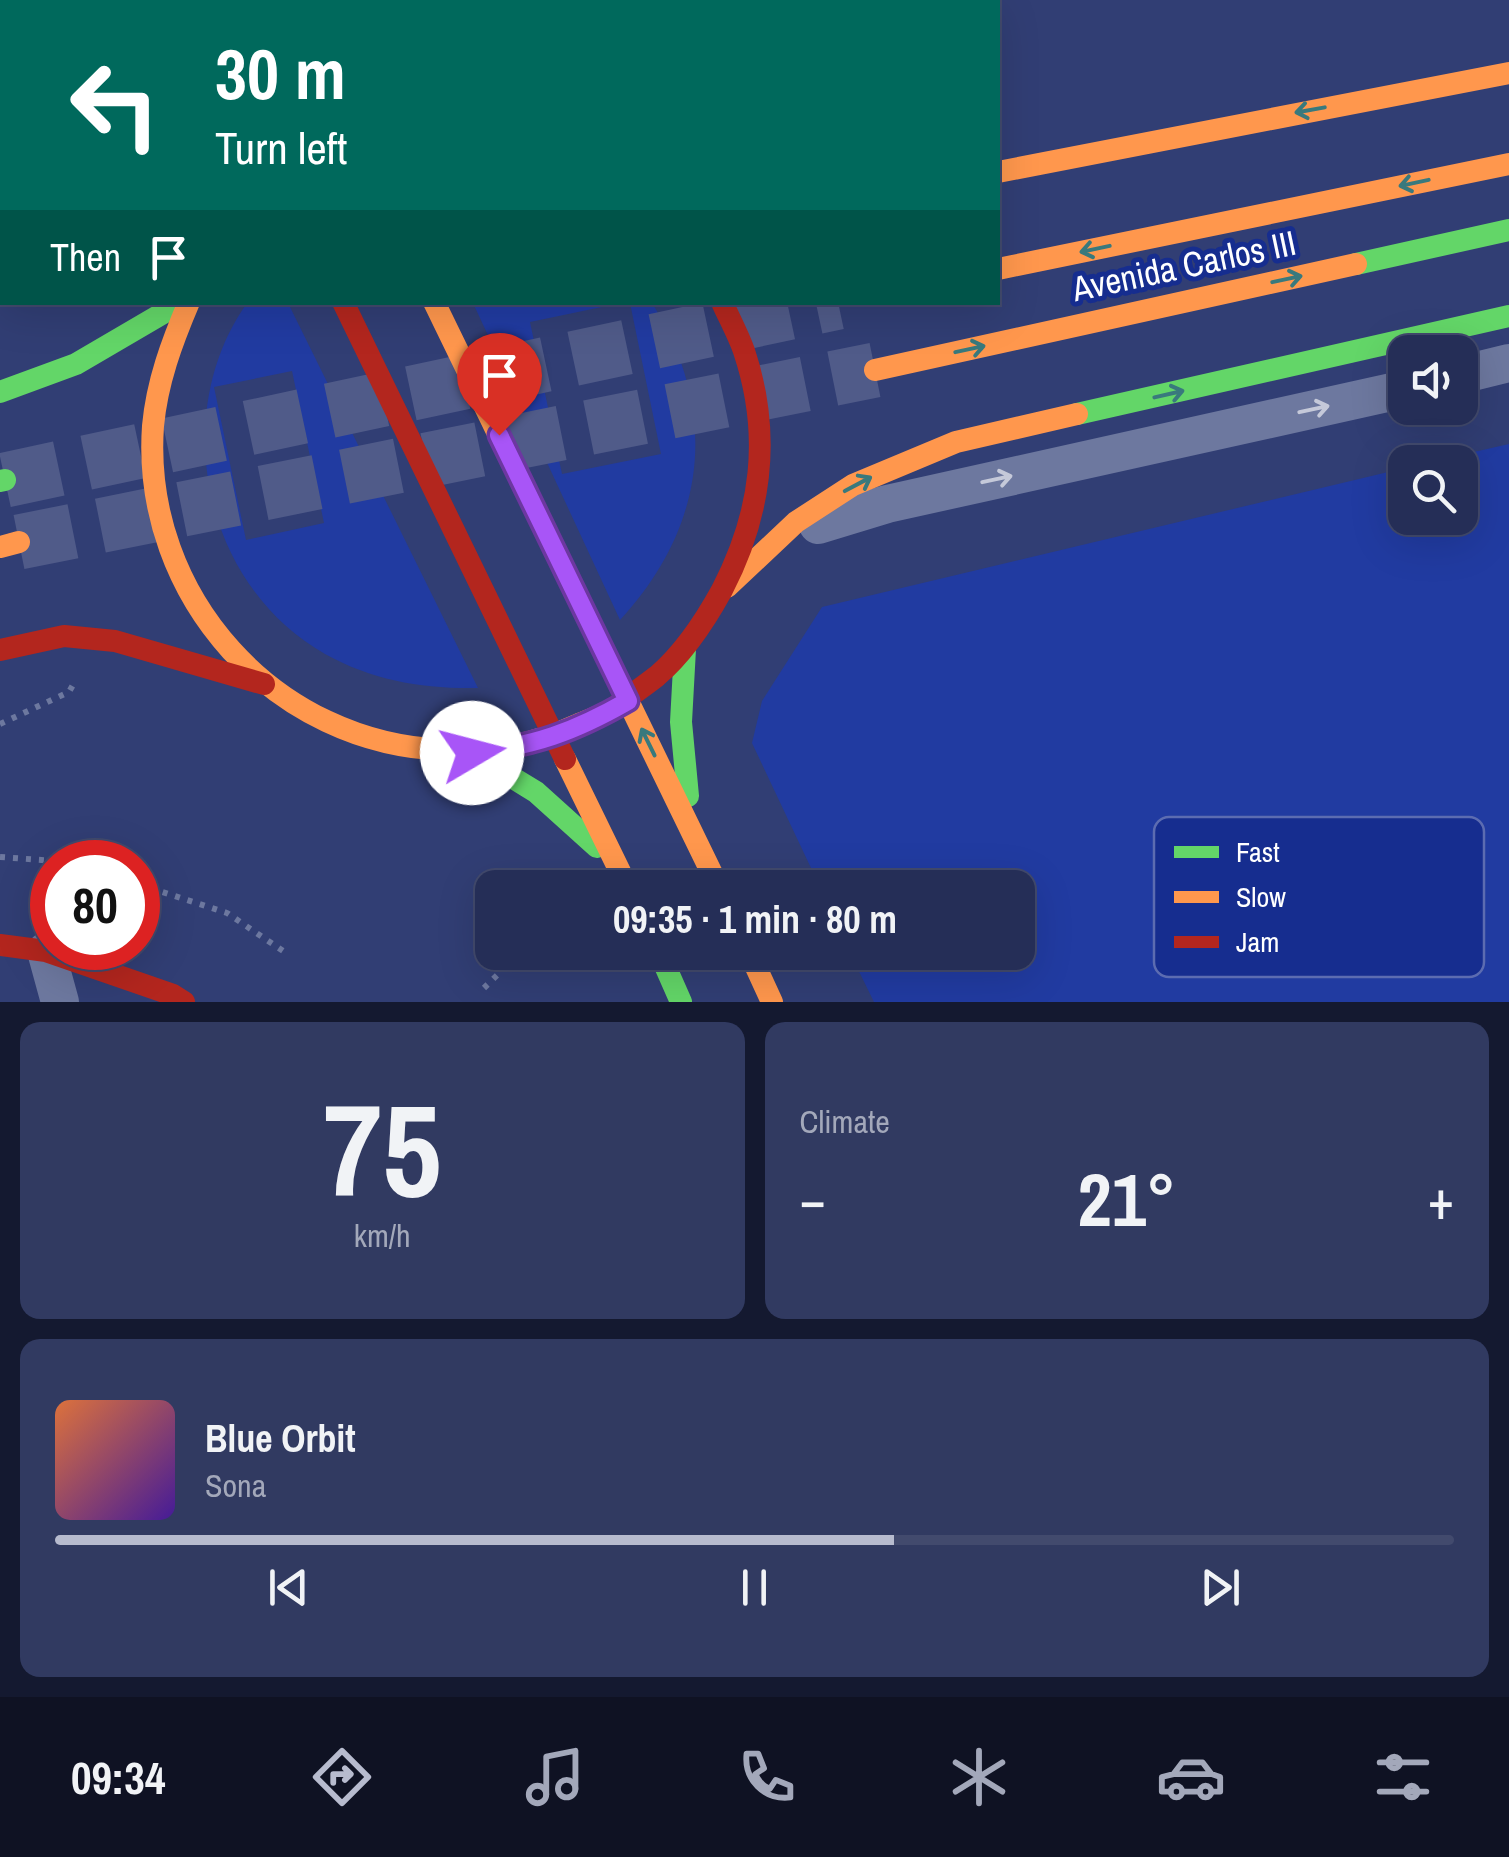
<!DOCTYPE html>
<html lang="en">
<head>
<meta charset="utf-8">
<style>
	body { margin:0; font-family:"Archivo Narrow",sans-serif; background:#313a61; color:#f1f3f6; height:100vh; display:flex; flex-direction:column; font-size:38px; white-space:nowrap }
	* { box-sizing:border-box; margin:0 }
	p { font-size:32px; color:#a3a8ba }
	.icon { flex:none; width:55px; height:55px; fill:none; stroke:currentColor; stroke-width:2; stroke-linecap:round; stroke-linejoin:round }
	.map { position:relative; height:1002px; overflow:hidden }
	.side { display:flex; flex-direction:column; gap:20px; padding:20px; background:#141930; flex:1 }
	.side>* { flex:none }
	.banner { position:absolute; left:0px; top:0px; width:1000px; height:305px; box-shadow:0 10px 40px #0002,0 0 0 2px #424a6d; background:#00695c; color:#fff; overflow:hidden }
	.fabs { position:absolute; left:1388px; top:335px; display:grid; gap:20px }
	.fabs a { display:grid; place-items:center; width:90px; height:90px; border-radius:20px; background:#252e57; box-shadow:0 10px 40px #0002,0 0 0 2px #424a6d; font-size:50px }
	.speed { position:absolute; left:30px; top:840px; display:flex; gap:20px; font-size:50px; font-weight:700; text-align:center }
	.speed>* { display:grid; place-content:center; width:130px; height:130px; border-radius:50%; background:#252e57; box-shadow:0 10px 40px #0002,0 0 0 2px #424a6d; line-height:1 }
	.speed .limit { border:15px solid #d22; background:#fff; color:#111 }
	.pin { position:absolute; display:grid; place-items:center; width:85px; height:85px; color:#fff; margin:-102px -42px; border-radius:50% 50% 50% 0; rotate:-45deg; box-shadow:0 0 10px #0007 }
	.pin .icon { rotate:45deg }
	.me { position:absolute; width:110px; margin:-55px; rotate:82deg; stroke-linejoin:round; filter:drop-shadow(0 0 8px #0008) }
	.turn { display:flex; align-items:center; gap:35px; height:210px; padding:0 50px; font-size:45px }
	.turn .icon { width:130px; height:130px; stroke-width:2.5 }
	.turn b { display:block; font-size:70px; line-height:85px }
	.then { display:flex; align-items:center; height:95px; padding:0 50px; background:#0003; gap:20px; font-size:38px }
	.big { font-size:75px; font-weight:800; line-height:1.1 }
	.side .widget { flex:1; display:flex; flex-direction:column; justify-content:center; gap:15px; min-width:0; padding:0 35px; border-radius:20px; background:#313a61 }
	.side .dial { align-items:center; gap:0 }
	.dial b { font-size:130px; line-height:1 }
	.song { display:flex; align-items:center; gap:30px }
	.cover { width:120px; height:120px; border-radius:15px; background:linear-gradient(135deg,hsl(20 70% 55%),hsl(260 70% 35%)) }
	.played { height:10px; border-radius:5px; background:linear-gradient(90deg,#b7bbce 60%,#424a6d 60%) }
	.keys { display:flex; justify-content:space-around; direction:ltr }
	.heat { display:flex; justify-content:space-between; align-items:center; font-size:55px; direction:ltr }
	.side .tiles { flex:1; display:grid; gap:20px; grid-template-columns:1fr 1fr }
	.widget:last-child { grid-column:span 2 }
	.trip { position:absolute; left:475px; top:870px; width:560px; height:100px; border-radius:20px; background:#252e57; box-shadow:0 10px 40px #0002,0 0 0 2px #424a6d; font-weight:800; line-height:100px; text-align:center }
	.tab-bar { display:flex; height:160px; justify-content:space-around; align-items:center; background:#0f1223; color:#a3a8ba }
	.tab-bar .icon { width:70px; height:70px }
	.tab-bar .current { color:#b7bbce }
	.tab-bar b { font-size:45px; color:#f1f3f6 }
	.map>svg:first-child { display:block }
	.green { fill:#213ba1; fill-rule:evenodd }
	.lines { fill:none; stroke-linecap:round; stroke-linejoin:round }
	.primary-tunnel { stroke:#505b89; stroke-width:55; stroke-dasharray:55 28; stroke-linecap:butt }
	.path { stroke:#6d789f; stroke-width:6; stroke-dasharray:5 8; stroke-linecap:butt }
	.street { stroke:#6d789f; stroke-width:38 }
	.fast { stroke:#63d668; stroke-width:22 }
	.slow { stroke:#ff974d; stroke-width:22 }
	.jam { stroke:#b3261e; stroke-width:22 }
	.oneway { stroke:#39797d }
	.oneway2 { stroke:#c5c9d9 }
	.route-casing { stroke:#6d37a1; stroke-width:25 }
	.route { stroke:#a855f7; stroke-width:18 }
	.labels { text-anchor:middle; stroke-width:10; stroke-linejoin:round; paint-order:stroke }
	.street-label { font-size:35px; fill:#fff; stroke:#162d8f }
	.key { fill:#162d8f; stroke:#5c6cb1; stroke-width:2.5 }
	.key-label { font-size:28px; fill:#fff }
</style>
</head>
<body>
<div class="map">
<svg width="1509" height="1002" viewBox="0 0 1509 1002">
	<rect width="100%" height="100%" fill="#313e74"/>
	<path class="green" d="M247,303h41l190,385c-55,1 -104,-7 -153,-34 -121,-68 -157,-239 -78,-351zM292,371l32,152 -78,17 -32,-153z
		M473,303h148l-91,19 32,152 99,-20 -31,-151h22c68,109 55,223 -32,317z
		M1509,444v558h-635l-24,-49 168,-1v-64l-198,-1 -68,-144 10,-42 60,-94 583,-139v50h55v-56h-30z"/>
	<g class="lines">
		<path class="primary-tunnel" d="M5,480l833,-178
			M19,542l856,-172"/>
		<path class="path" d="M0,724l69,-32 5,-9
			M0,857l69,5
			M138,884l89,29 62,42
			M484,988l37,-36"/>
		<path class="street" d="M1460,375l49,-12
			M818,525l69,-21 518,-115
			M46,951l14,51"/>
		<path class="fast" d="M190,0l2,2
			M1356,264l153,-34
			M0,392l76,-28 106,-62
			M1077,414l432,-98
			M0,481l5,-1
			M685,649l-4,73 7,74
			M472,753l64,39 61,55
			M659,952l22,50"/>
		<path class="slow" d="M150,0l2,2
			M291,0l1,2
			M998,172l511,-99
			M998,269l511,-105
			M189,302c-17,40 -32,80 -36,124 -12,171 123,319 293,324 49,2 89,-6 133,-26 12,-5 24,-9 35,-16
			M434,302l285,586
			M875,370l481,-106
			M0,547l19,-5
			M727,587l69,-65 57,-37 103,-43 121,-28
			M565,759l63,129
			M749,952l23,50"/>
		<path class="jam" d="M343,302l222,457
			M0,650l64,-14 51,5 149,43
			M614,708c14,-11 29,-21 43,-32 27,-23 48,-55 65,-86 40,-77 50,-155 22,-239 -6,-17 -15,-33 -22,-49
			M0,945l46,6 127,44 11,7"/>
	</g>
	<defs><path id="oneway-shaft" d="M-6 0H5M1.5-3L5.5 0L1.5 3" fill="none" stroke-width="1.6" stroke-linecap="round" stroke-linejoin="round" transform="scale(2.5)"/></defs>
	<g class="oneway">
		<use href="#oneway-shaft" transform="translate(1310 110) rotate(170)"/>
		<use href="#oneway-shaft" transform="translate(1414 183) rotate(168)"/>
		<use href="#oneway-shaft" transform="translate(1095 249) rotate(168)"/>
		<use href="#oneway-shaft" transform="translate(1287 279) rotate(-12)"/>
		<use href="#oneway-shaft" transform="translate(970 349) rotate(-12)"/>
		<use href="#oneway-shaft" transform="translate(1169 394) rotate(-13)"/>
		<use href="#oneway-shaft" transform="translate(858 484) rotate(-28)"/>
		<use href="#oneway-shaft" transform="translate(648 742) rotate(-116)"/>
	</g>
	<g class="oneway2">
		<use href="#oneway-shaft" transform="translate(1314 409) rotate(-12)"/>
		<use href="#oneway-shaft" transform="translate(997 479) rotate(-12)"/>
	</g>
	<g class="lines">
		<g class="route-casing">
			<path id="route" d="M472,753c62,-7 102,-21 156,-52l-129,-266"/>
		</g>
		<use href="#route" class="route"/>
	</g>
	<g class="labels">
		<g class="street-label">
			<text transform="translate(1184 266) rotate(-12)" y="12">Avenida Carlos III</text>
		</g>
	</g>
	<rect x="1154" y="817" width="330" height="160" rx="15" class="key"/>
	<rect x="1174" y="846" width="45" height="12" fill="#63d668"/>
	<rect x="1174" y="891" width="45" height="12" fill="#ff974d"/>
	<rect x="1174" y="936" width="45" height="12" fill="#b3261e"/>
	<g class="key-label">
		<text x="1236" y="862">Fast</text>
		<text x="1236" y="907">Slow</text>
		<text x="1236" y="952">Jam</text>
	</g>
</svg>
<div class="fabs">
<a><svg class="icon" aria-label="sound" viewBox="0 0 24 24"><path d="M4 9h4l5-4v14l-5-4H4zM17 9q2 3 0 6"/></svg></a>
<a><svg class="icon" aria-label="search" viewBox="0 0 24 24"><circle cx="10" cy="10" r="6"/><path d="M15 15l6 6"/></svg></a>
</div>
<div class="speed"><div class="limit">80</div></div>
<div class="pin" style="left:499px;top:435px;background:#d93025"><svg class="icon" aria-label="arrive" viewBox="0 0 24 24"><path d="M6 21V4h12l-3 4 3 4H6"/></svg></div>
<svg class="me" style="left:472px;top:753px" viewBox="-20 -20 40 40"><circle r="19" fill="#fff"/><path d="M0-13L10 11 0 6-10 11z" fill="#a855f7"/></svg>
<div class="trip">09:35 · 1 min · 80 m</div>
<div class="banner">
<div class="turn"><svg class="icon" aria-label="left" viewBox="0 0 24 24"><path d="M17 20v-9H6M10 6l-5 5 5 5"/></svg><div><b>30 m</b>Turn left</div></div>
<div class="then">Then<svg class="icon" aria-label="arrive" viewBox="0 0 24 24"><path d="M6 21V4h12l-3 4 3 4H6"/></svg></div>
</div>
</div>
<section class="side">
<div class="tiles">
<div class="widget dial"><b>75</b><p>km/h</p></div>
<div class="widget"><p>Climate</p>
<div class="heat"><a>−</a><b class="big">21°</b><a>+</a></div>
</div>
<div class="widget">
<div class="song"><i class="cover"></i><div><b>Blue Orbit</b><p>Sona</p></div></div>
<div class="played"></div>
<div class="keys"><svg class="icon" aria-label="previous" viewBox="0 0 24 24"><path d="M18 5L8 12l10 7zM5 5v14"/></svg><svg class="icon" aria-label="pause" viewBox="0 0 24 24"><path d="M8 5v14M16 5v14"/></svg><svg class="icon" aria-label="next" viewBox="0 0 24 24"><path d="M6 5l10 7-10 7zM19 5v14"/></svg></div>
</div>
</div>
</section>
<nav class="tab-bar">
<b>09:34</b>
<svg class="icon current" aria-label="directions" viewBox="0 0 24 24"><path d="M12 3l9 9-9 9-9-9zM9 14v-3h6M13 9l2 2-2 2"/></svg>
<svg class="icon" aria-label="music" viewBox="0 0 24 24"><path d="M9 18V5l10-2v13"/><circle cx="6" cy="18" r="3"/><circle cx="16" cy="16" r="3"/></svg>
<svg class="icon" aria-label="phone" viewBox="0 0 24 24"><path d="M5 4h4l2 5-3 2q2 4 5 5l2-3 5 2v4C11 20 4 13 5 4z"/></svg>
<svg class="icon" aria-label="climate" viewBox="0 0 24 24"><path d="M12 3v18M4 7l16 10M4 17L20 7"/></svg>
<svg class="icon" aria-label="car" viewBox="0 0 24 24"><path d="M5 17H2v-5l4-1 3-4h7l3 4 3 1v5h-3M9 17h6M6 11h13"/><circle cx="7" cy="17" r="2"/><circle cx="17" cy="17" r="2"/></svg>
<svg class="icon" aria-label="filters" viewBox="0 0 24 24"><path d="M4 7h16M4 17h16"/><circle cx="9" cy="7" r="2"/><circle cx="15" cy="17" r="2"/></svg>
</nav>
</body>
</html>
